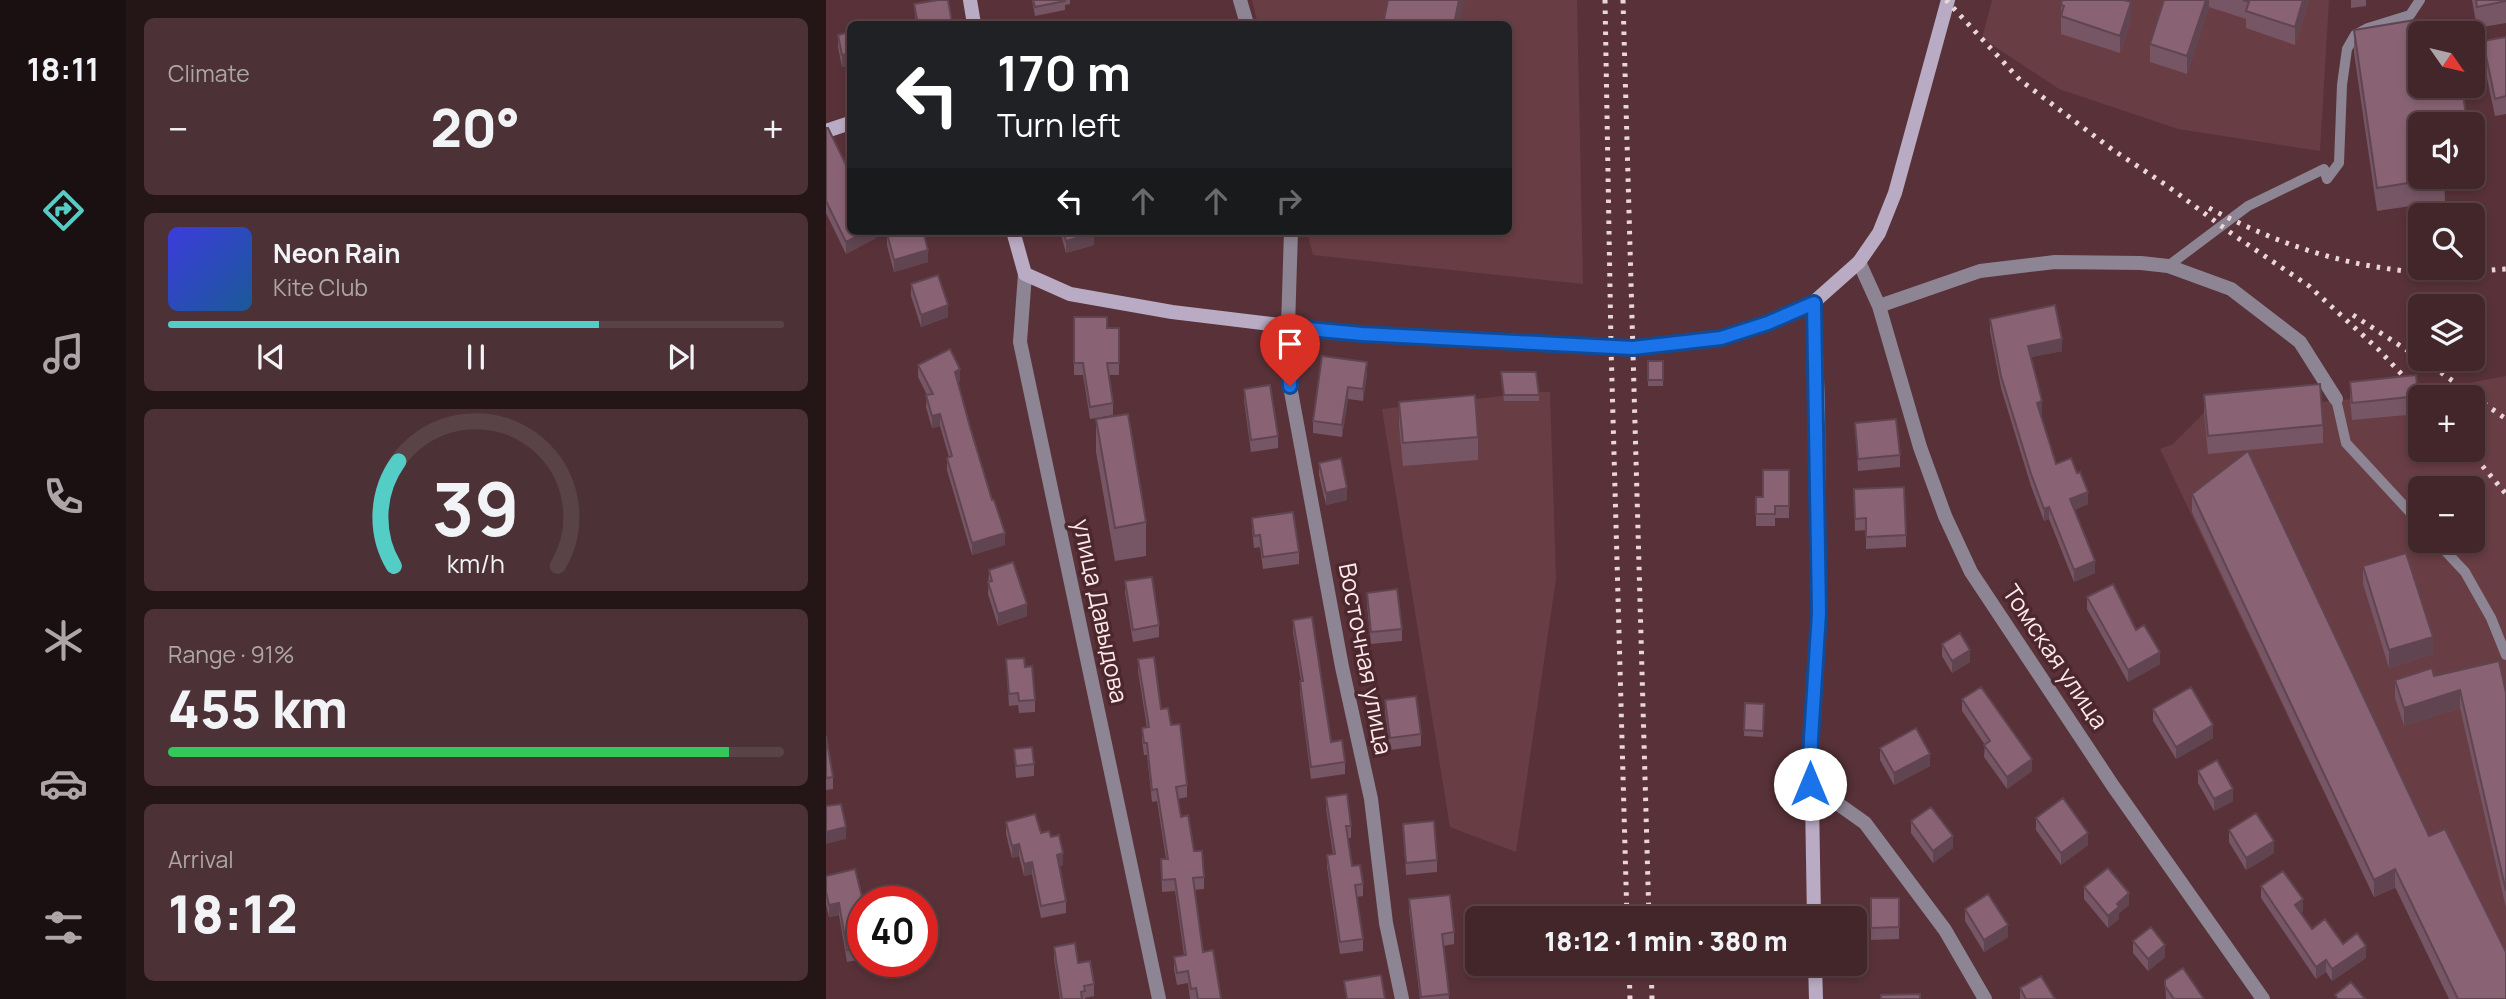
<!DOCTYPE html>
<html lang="en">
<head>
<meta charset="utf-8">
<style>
	body { margin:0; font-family:Manrope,sans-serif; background:#4c3236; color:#f1f3f6; height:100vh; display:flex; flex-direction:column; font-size:26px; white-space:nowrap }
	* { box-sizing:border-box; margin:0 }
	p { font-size:23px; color:#aea5a8 }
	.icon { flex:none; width:38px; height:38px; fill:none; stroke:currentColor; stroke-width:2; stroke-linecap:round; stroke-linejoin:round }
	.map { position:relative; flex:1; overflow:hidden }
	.drawer { display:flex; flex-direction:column; gap:18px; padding:18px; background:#241517; width:700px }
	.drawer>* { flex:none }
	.top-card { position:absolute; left:21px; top:21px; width:665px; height:214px; border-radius:10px; box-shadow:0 4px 10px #0003,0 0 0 2px #5a4347; background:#202124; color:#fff; overflow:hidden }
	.needle { width:46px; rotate:124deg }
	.controls { position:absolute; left:1582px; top:21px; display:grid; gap:14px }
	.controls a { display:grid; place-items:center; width:77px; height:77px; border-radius:10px; background:#42262a; box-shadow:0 4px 10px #0003,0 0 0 2px #5a4347; font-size:35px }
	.speed { position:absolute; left:21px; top:886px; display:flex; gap:14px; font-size:35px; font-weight:700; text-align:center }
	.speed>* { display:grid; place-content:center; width:91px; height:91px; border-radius:50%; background:#42262a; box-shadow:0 4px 10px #0003,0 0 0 2px #5a4347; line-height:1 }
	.speed .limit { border:10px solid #d22; background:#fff; color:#111 }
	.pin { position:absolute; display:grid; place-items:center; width:60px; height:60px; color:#fff; margin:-72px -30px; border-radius:50% 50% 50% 0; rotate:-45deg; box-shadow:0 0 7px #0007 }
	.pin .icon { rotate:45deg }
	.me { position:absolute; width:77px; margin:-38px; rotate:0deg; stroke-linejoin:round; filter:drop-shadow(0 0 5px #0008) }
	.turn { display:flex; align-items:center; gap:24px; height:147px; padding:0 35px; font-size:32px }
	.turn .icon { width:91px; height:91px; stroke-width:2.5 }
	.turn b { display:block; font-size:49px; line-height:60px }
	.lanes { display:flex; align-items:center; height:66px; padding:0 35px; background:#0003; justify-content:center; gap:35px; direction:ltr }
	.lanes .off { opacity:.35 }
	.big { font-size:52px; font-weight:800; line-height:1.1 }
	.drawer .tile { flex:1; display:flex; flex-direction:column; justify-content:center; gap:10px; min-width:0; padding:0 24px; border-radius:10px; background:#4c3236 }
	.drawer .dial { align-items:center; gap:0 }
	.dial svg { height:182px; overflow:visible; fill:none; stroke:#5a4347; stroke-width:7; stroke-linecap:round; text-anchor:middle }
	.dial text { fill:#f1f3f6; stroke:none }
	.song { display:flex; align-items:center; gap:21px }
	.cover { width:84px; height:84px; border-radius:10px; background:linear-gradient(135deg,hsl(240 70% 55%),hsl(210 70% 35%)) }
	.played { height:7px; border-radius:4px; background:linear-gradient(90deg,#54cdc7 70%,#5a4347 70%) }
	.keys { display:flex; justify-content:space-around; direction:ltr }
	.heat { display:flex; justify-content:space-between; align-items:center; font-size:38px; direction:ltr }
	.charge { height:10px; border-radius:5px; background:linear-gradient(90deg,#34c759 91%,#5a4347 0) }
	.trip { position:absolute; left:639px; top:906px; width:402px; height:70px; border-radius:10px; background:#42262a; box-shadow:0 4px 10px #0003,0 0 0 2px #5a4347; font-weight:800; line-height:70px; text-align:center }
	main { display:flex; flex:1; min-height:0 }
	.tab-bar { display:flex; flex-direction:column; width:126px; justify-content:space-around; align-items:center; background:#1a0f11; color:#aea5a8 }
	.tab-bar .icon { width:49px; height:49px }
	.tab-bar .active { color:#54cdc7 }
	.tab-bar b { font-size:32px; color:#f1f3f6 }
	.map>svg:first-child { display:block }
	.built { fill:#693d44; fill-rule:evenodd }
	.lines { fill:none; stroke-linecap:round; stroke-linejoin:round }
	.lane { stroke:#8d8594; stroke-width:10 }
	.street { stroke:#8d8594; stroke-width:14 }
	.secondary { stroke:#b9abc3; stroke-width:14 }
	.rail { stroke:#ead5d8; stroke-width:5; stroke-dasharray:3.5 7; stroke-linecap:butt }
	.wall { fill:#765564 }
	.shaded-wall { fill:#604551 }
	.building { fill:#896374; stroke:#604551; stroke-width:2 }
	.route-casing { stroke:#114b97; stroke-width:18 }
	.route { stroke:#1a73e8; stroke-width:12 }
	.labels { text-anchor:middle; stroke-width:7; stroke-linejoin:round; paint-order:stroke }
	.street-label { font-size:24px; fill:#fce9eb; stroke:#4c282e }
</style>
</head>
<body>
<main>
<nav class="tab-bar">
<b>18:11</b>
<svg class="icon active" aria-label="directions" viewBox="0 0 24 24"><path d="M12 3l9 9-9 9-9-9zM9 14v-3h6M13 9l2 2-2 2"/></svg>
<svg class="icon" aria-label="music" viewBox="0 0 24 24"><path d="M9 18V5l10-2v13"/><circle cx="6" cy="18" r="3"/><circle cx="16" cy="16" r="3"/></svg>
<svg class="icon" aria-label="phone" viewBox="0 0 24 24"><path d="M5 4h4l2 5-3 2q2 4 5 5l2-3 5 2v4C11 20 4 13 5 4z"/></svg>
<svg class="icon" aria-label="climate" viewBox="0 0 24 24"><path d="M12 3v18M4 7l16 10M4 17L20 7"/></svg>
<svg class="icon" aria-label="car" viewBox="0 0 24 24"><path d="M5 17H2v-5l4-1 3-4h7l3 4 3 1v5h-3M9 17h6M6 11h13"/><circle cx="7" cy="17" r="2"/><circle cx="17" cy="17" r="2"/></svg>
<svg class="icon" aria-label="filters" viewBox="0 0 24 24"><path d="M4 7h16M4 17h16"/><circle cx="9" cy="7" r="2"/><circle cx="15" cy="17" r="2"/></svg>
</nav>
<section class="drawer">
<div class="tile"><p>Climate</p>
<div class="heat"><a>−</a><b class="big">20°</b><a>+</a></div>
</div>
<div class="tile">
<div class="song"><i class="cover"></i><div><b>Neon Rain</b><p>Kite Club</p></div></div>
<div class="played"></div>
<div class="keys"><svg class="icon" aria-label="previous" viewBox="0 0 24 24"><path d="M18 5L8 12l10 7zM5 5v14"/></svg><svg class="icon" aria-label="pause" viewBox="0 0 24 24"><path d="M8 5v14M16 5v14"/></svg><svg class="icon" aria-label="next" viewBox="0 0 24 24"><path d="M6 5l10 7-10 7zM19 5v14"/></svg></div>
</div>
<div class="tile dial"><svg viewBox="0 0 100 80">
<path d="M14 69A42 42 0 1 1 86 69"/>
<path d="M14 69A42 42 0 0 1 16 23" stroke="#54cdc7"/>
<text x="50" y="56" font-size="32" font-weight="700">39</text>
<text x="50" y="72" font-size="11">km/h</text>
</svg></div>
<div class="tile"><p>Range · 91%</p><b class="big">455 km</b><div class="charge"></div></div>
<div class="tile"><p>Arrival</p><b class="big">18:12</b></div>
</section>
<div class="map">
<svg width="1680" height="999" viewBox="0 0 1680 999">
	<rect width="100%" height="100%" fill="#583238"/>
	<path class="built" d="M426,0h325l6,284 -270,-29 -6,-24h201v-207h-250z
		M1166,0h337l-9,151 -142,-22 -119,-40 -77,-51z
		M1680,376v623h-56l-54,-111 -22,9 -214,-448 13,-5 31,-31 212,-20zM1594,397h53v53h-53zM1594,488h53v53h-53z
		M713,392h11l6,187 -40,273 -66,-25 -68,-418z"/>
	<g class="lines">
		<path class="lane" d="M1342,266l80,-60 76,-37 3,10 12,-16 3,-78 5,-36 8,-14 13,-7 42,-13 10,-15
			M1510,399l10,44 74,80
			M1610,541l29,31 26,46 15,37"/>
		<path class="street" d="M414,0l7,24
			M465,231l-3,96 2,59 52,281 29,132 15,124 16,76
			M1033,262l20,44 101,-35 75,-9 86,1 27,3 63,23 69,53 36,57
			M199,274l-5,68 139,657
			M1053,306l41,141 25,69 26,56 142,214 150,213
			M984,784l55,39 80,107 40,69"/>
		<path class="secondary" d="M144,0l4,24
			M0,131l24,-8
			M187,231l12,43 45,20 102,18 189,23 272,13 88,-10 47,-15 46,-21 45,-40 20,-29 16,-40 53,-193
			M988,919l-3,-180 8,-126 -1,-208 -4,-103
			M989,964l1,35"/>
		<path class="rail" d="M779,0l6,346 16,573
			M797,0l26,919
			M1120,0l74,80 93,70 53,35 69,51 74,50 69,63 45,48
			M1383,208c72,38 145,62 227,65 23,1 47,-3 70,-4
			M1527,315l83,54 70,50
			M1643,450l37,44
			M803,964l1,35
			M825,964l1,35"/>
	</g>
	<path class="wall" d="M206,0h38v4l-5,1v5l-30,6z
		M1338,0h145l-14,45 -49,-17v-9l-37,-12 -22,67 -37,-12v-18z
		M1525,0h15v6l-15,2z
		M1646,0h34v23l-29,5z
		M88,4l38,19 10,1h-46z
		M1235,5l70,15 -11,33 -59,-19z
		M1528,30l66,94 24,53 1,24 -68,10 -23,-158z
		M24,32v33l-8,2 -4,-20v-12z
		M1680,37v77l-11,2 -12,-57v-18z
		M0,128l50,103v7l-30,16 -20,-41z
		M234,231h34v14l-28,8z
		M61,233l41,29 -34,10 -7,-27z
		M85,284l37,33 -27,10 -10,-31z
		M248,317l33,11h12v47h-10l4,28v12l-23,4 -7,-44h-9z
		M1164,319l72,32 -31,6 11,56 -2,1 16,50 32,40 -14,6 21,63 -21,9 -25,-63 -5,2 -13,-35 -30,-98 -11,-57z
		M496,356l45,18 -4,27 -15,-2 -6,38 -29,-4v-12z
		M822,361h15v25h-15z
		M92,365l42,16 -2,1 12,45 35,118 -33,10 -25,-85v-12l2,-1 -9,-31 -8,2 -6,-21 1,-12 -9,-18z
		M675,372l38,23v6h-35z
		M1524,382l68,14v18l-66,6 -2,-21z
		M418,389l34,47v12l-27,4 -7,-51z
		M1378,395l119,30v18l-115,11 -4,-41z
		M573,402l79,35v23l-75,6 -4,-41z
		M270,419l50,103v34l-31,5 -19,-109z
		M1029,423l45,32v12l-42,4z
		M493,463l28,37 -21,5 -7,-30z
		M963,470v48h-14v8h-19v-29h7z
		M1028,489l52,46v12l-40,2v-19l-11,1z
		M1366,494l314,505h-57l-54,-112 -21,10 -182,-385z
		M426,518l47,34v12l-36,5 -3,-22 -6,1 -2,-18z
		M1537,566l70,88 -44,14 -26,-84z
		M163,570l38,46 -29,10 -10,-32z
		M299,581l34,44v12l-26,5 -8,-49z
		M541,593l35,36v12l-31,3 -4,-39z
		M1261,597l49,33 24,34 -32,18 -41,-73z
		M467,620l38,122 14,20v12l-34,5 -11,-86v-12h1l-8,-49z
		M1116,644l28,18 -18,11 -10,-17z
		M180,659l19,8 10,33v12l-16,1 -1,-8 -9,1z
		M312,659l23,50 10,16 16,60v12l-9,2 3,18 23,60v12l-10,1 9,62 18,47h-31l-2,-16 -11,2 -3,-16v-12l10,-2 -9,-64 -13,1 -1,-33h5l-9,-58 -5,1 -5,-47h-3l-2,-15v-12h5l-9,-57z
		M1569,680l111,13v215l-46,-200 -56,18 -9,-28z
		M1136,699l70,72 -25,18 -23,-32 1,-12 -23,-34z
		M559,700l36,34v12l-31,4 -5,-38z
		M919,703l19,1 -1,33 -19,-1z
		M1327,709l60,29 -37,21 -23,-38z
		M0,736l7,41v12l-7,1z
		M1054,748l50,18 -36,19 -14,-25z
		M188,749l20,15v12l-18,2z
		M1372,771l35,30 -19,10 -16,-28z
		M500,797l25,29v12h-3l4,28 11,18v12l-7,1 7,42v12l-23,3 -13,-87v-12l6,-1 -7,-45z
		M1210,818l52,27 -27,20 -25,-35z
		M1085,821l42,27 -20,15 -22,-30z
		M180,822l45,15 12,28 -3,1 6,35v12l-25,5 -9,-44 -8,2 -5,-20 -7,2 -6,-24z
		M577,824l34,36v12l-31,3z
		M1403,830l45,23 -28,17 -17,-28z
		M0,876l36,33 1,6v44l-16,3 -8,-47 -10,2 -3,-13z
		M1435,886l42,25 -2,2 11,16 31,15 23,14 -34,23 -6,-9 -10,7 -55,-81z
		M1258,887l45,18 -10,8v6l-11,9 -24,-29z
		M1045,898h28v41l-28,1z
		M583,899l45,33v12l-11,2 6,53h-29l-11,-88z
		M1139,909l43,28 -24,15 -19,-31z
		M1307,941l32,16 -17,14 -15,-18z
		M228,947l24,16 16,21v12l-9,2v1h-25l-6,-40z
		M1339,980l39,19h-38z
		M1194,988l35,11h-35z"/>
	<path class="shaded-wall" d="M633,0h6l-6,24h-5z
		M1380,0h3v7l-22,67v-18z
		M1477,0h6l-14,45v-18z
		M1305,2v18l-11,33v-17z
		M24,53v12l-8,2v-12z
		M41,231h9v7l-30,16v-12z
		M268,233v12l-28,8v-12z
		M102,250v12l-34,10v-12z
		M122,305v12l-27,10v-12z
		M1236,339v12l-34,7v-12z
		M541,362v12l-4,27v-12z
		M134,369v12l-5,3v-12z
		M522,387v12l-6,38v-12z
		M1216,401v12l-5,2v-12z
		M114,414v12l-8,2v-12z
		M521,488v12l-21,5v-12z
		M1262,492v12l-18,7v-12z
		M1223,507v12l-5,2v-12z
		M179,533v12l-33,10v-12z
		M1269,561v12l-21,9v-12z
		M201,604v12l-29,10v-12z
		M1607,637v17l-44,14v-18z
		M1144,650v12l-18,11v-12z
		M1334,652v12l-32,18v-12z
		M1634,690v18l-56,18v-18z
		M1387,725v13l-37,21v-12z
		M1104,754v12l-36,19v-12z
		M1206,759v12l-25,18v-12z
		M1407,789v12l-19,10v-12z
		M20,827v12l-20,5v-12z
		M1262,833v12l-27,20v-12z
		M1127,836v12l-20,15v-12z
		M1448,841v12l-28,17v-12z
		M193,844v12l-7,2v-12z
		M237,853v12l-6,2v-12z
		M206,862v12l-8,2v-12z
		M1569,869v18l-21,10v-17z
		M1303,893v12l-10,8v6l-11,9v-12l9,-12z
		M1477,899v12l-8,6v-12z
		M13,903v12l-10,2v-12z
		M1182,925v12l-24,15v-12z
		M1339,945v12l-17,14v-12z
		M1540,946v12l-34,23v-12z
		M1500,960v12l-10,7v-12z"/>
	<path class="building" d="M112,0h10l4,23 9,-2 1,3h-44l-4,-20z
		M207,0h32v1l-30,6z
		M562,0h71l-5,24h-71z
		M1236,0h62l7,2 -11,34 -59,-20 3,-10 -3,-1z
		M1338,0h42l-19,56 -37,-12z
		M1417,0h60l-8,27 -49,-16 3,-9z
		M1650,0h30v1l-29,6z
		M1589,20l5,35v31h42l5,38h-47v53h25l-68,11 -23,-158z
		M24,32v21l-8,2 -4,-20z
		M1680,37v59l-11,3 -12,-58z
		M0,128h2l22,45v58h17l-21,11 -20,-41z
		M69,231h28l5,19 -34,10 -7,-27z
		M237,231h31v2l-28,8z
		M112,275l10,30 -27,10 -10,-31z
		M1229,305l7,34 -34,7 14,55 -5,2 19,61 15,-6 6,15 3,-1 8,20 -18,7 25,62 -21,9 -25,-63 -5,2 -13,-35 -30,-98 -11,-57z
		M248,317h33v11h12v35h-12l6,40 -23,4 -7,-44h-9z
		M124,349l10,20 -5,3 15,55 22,73h2l11,33 -33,10 -25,-85 5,-2 -12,-42 -8,2 -6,-21 7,-1 -15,-29z
		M496,356l45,6 -4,27 -15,-2 -6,38 -29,-4z
		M822,361h15v19h-15z
		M675,372h35l3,23h-35z
		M1590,375l2,21 -66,7 -2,-21z
		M1494,384l3,41 -115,11 -4,-41z
		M444,385l8,51 -27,4 -7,-51z
		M649,395l3,42 -75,6 -4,-41z
		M302,414l18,108 -31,6 -19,-109z
		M1070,419l4,36 -42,4 -3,-36z
		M1422,451l181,385 16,-7 61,123v47h-48l-63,-130 -21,11 -182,-386z
		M515,458l6,30 -21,5 -7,-30z
		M937,470h26v36h-14v8h-19v-17h7z
		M1078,487l2,48 -40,2v-19l-11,1 -1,-30z
		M467,512l6,40 -36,5 -3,-22 -6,1 -2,-18z
		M1580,553l27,84 -44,13 -26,-84z
		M187,562l14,42 -29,10 -10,-32 4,-1 -3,-11z
		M326,577l7,48 -26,5 -8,-49z
		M1287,584l23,46 8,-5 16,27 -32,18 -41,-73z
		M571,589l5,40 -31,3 -4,-39z
		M486,617l19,125 11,-2 3,22 -34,5 -11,-86h3l-10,-61z
		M1134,633l10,17 -18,11 -10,-17z
		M328,657l7,52 7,-1 3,17 9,-1 7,61 -11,2 5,30 7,-2 6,36h8l2,26 -11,1 10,74 10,-2 8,49h-23l-2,-11 -5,1 -3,-18 -11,2 -3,-16 12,-2 -11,-76 -13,1 -1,-21h7l-11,-70 -5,1 -5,-47h-3l-2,-15 7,-1 -11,-68z
		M198,658l1,9 7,-1 3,34 -16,1 -1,-8 -9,1 -3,-35z
		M1673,661l7,32v198l-46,-201 -56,18 -9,-28 37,-12 2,8z
		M1155,687l51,72 -25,18 -23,-32 6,-4 -28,-42z
		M1365,687l22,38 -37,22 -23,-38z
		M590,696l5,38 -31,4 -5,-38z
		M919,703l19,1 -1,27 -19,-1z
		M1090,728l14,26 -36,19 -14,-25z
		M0,736l7,41 -7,1z
		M206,747l2,17 -18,2 -2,-17z
		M1391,760l16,29 -19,10 -16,-28z
		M521,794l4,32h-5l6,40 8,-1 3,19 -8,1 8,54 -23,3 -13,-87 8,-1 -9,-57z
		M1237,798l25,35 -27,20 -25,-35z
		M15,804l5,23 -20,5v-26z
		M1105,807l22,29 -20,15 -22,-30z
		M1430,813l18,28 -28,17 -17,-28z
		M209,814l6,19 8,-2 2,6 8,-2 4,18 -6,2 9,46 -25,5 -9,-44 -8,2 -5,-20 -7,2 -6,-24z
		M608,821l3,39 -31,3 -3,-39z
		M1282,868l21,25 -12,11 2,3 -11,9 -24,-29z
		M29,869l7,28 -2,1 3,17v32l-16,3 -8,-47 -10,2 -3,-13v-16z
		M1457,871l20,28 -8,6 17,24 13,-10 18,25 14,-11 9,13 -34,23 -6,-9 -10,7 -55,-81z
		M1162,894l20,31 -24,15 -19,-31z
		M624,895l4,37 -12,2 7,60 -28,3 -12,-98z
		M1045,898h28v29l-28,1z
		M1325,927l14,18 -17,14 -15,-18z
		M249,943l3,20 12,-2 4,23 -10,2 1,5 -4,1 1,7h-20l-8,-52z
		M1357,968l21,31h-30l-9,-13v-6z
		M555,975l4,24h-38l-3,-18z
		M1215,976l14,23h-29l-6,-11z
		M1525,982l14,17h-27l-3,-4z
		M1094,994v5h-39v-4z"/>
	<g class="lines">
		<g class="route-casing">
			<path id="route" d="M464,386l-2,-59 74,7 271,14 88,-10 47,-15 46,-20 5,310 -8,126 -1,45"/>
		</g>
		<use href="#route" class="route"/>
	</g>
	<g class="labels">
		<g class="street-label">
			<text transform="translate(274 611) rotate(78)" y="8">улица Давыдова</text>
			<text transform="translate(1229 657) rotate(56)" y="8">Томская улица</text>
			<text transform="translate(539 659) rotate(79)" y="8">Восточная улица</text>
		</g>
	</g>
</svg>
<div class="controls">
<a><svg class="needle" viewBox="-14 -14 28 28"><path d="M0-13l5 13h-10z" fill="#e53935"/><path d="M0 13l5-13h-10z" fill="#aea5a8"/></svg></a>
<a><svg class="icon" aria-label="sound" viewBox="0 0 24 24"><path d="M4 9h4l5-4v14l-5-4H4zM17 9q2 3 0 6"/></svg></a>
<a><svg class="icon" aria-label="search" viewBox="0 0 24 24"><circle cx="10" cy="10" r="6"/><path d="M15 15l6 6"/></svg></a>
<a><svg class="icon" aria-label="layers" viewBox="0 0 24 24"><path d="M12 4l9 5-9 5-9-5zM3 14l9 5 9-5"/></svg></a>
<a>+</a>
<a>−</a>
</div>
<div class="speed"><div class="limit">40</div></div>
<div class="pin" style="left:464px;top:386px;background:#d93025"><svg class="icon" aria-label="arrive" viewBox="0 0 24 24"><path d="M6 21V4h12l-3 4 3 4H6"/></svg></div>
<svg class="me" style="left:984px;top:784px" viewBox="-20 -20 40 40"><circle r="19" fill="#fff"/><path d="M0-13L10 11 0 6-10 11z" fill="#1a73e8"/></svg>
<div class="trip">18:12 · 1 min · 380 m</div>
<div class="top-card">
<div class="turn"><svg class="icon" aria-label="left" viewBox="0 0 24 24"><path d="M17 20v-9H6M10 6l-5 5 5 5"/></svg><div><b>170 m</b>Turn left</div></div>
<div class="lanes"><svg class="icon" aria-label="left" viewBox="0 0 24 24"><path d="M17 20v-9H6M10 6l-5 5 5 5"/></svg><svg class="icon off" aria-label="ahead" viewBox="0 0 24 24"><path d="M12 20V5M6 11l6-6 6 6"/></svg><svg class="icon off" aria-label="ahead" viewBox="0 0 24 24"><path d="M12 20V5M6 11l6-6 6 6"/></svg><svg class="icon off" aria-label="right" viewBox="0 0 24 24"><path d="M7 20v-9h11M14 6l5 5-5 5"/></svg></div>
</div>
</div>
</main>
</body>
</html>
